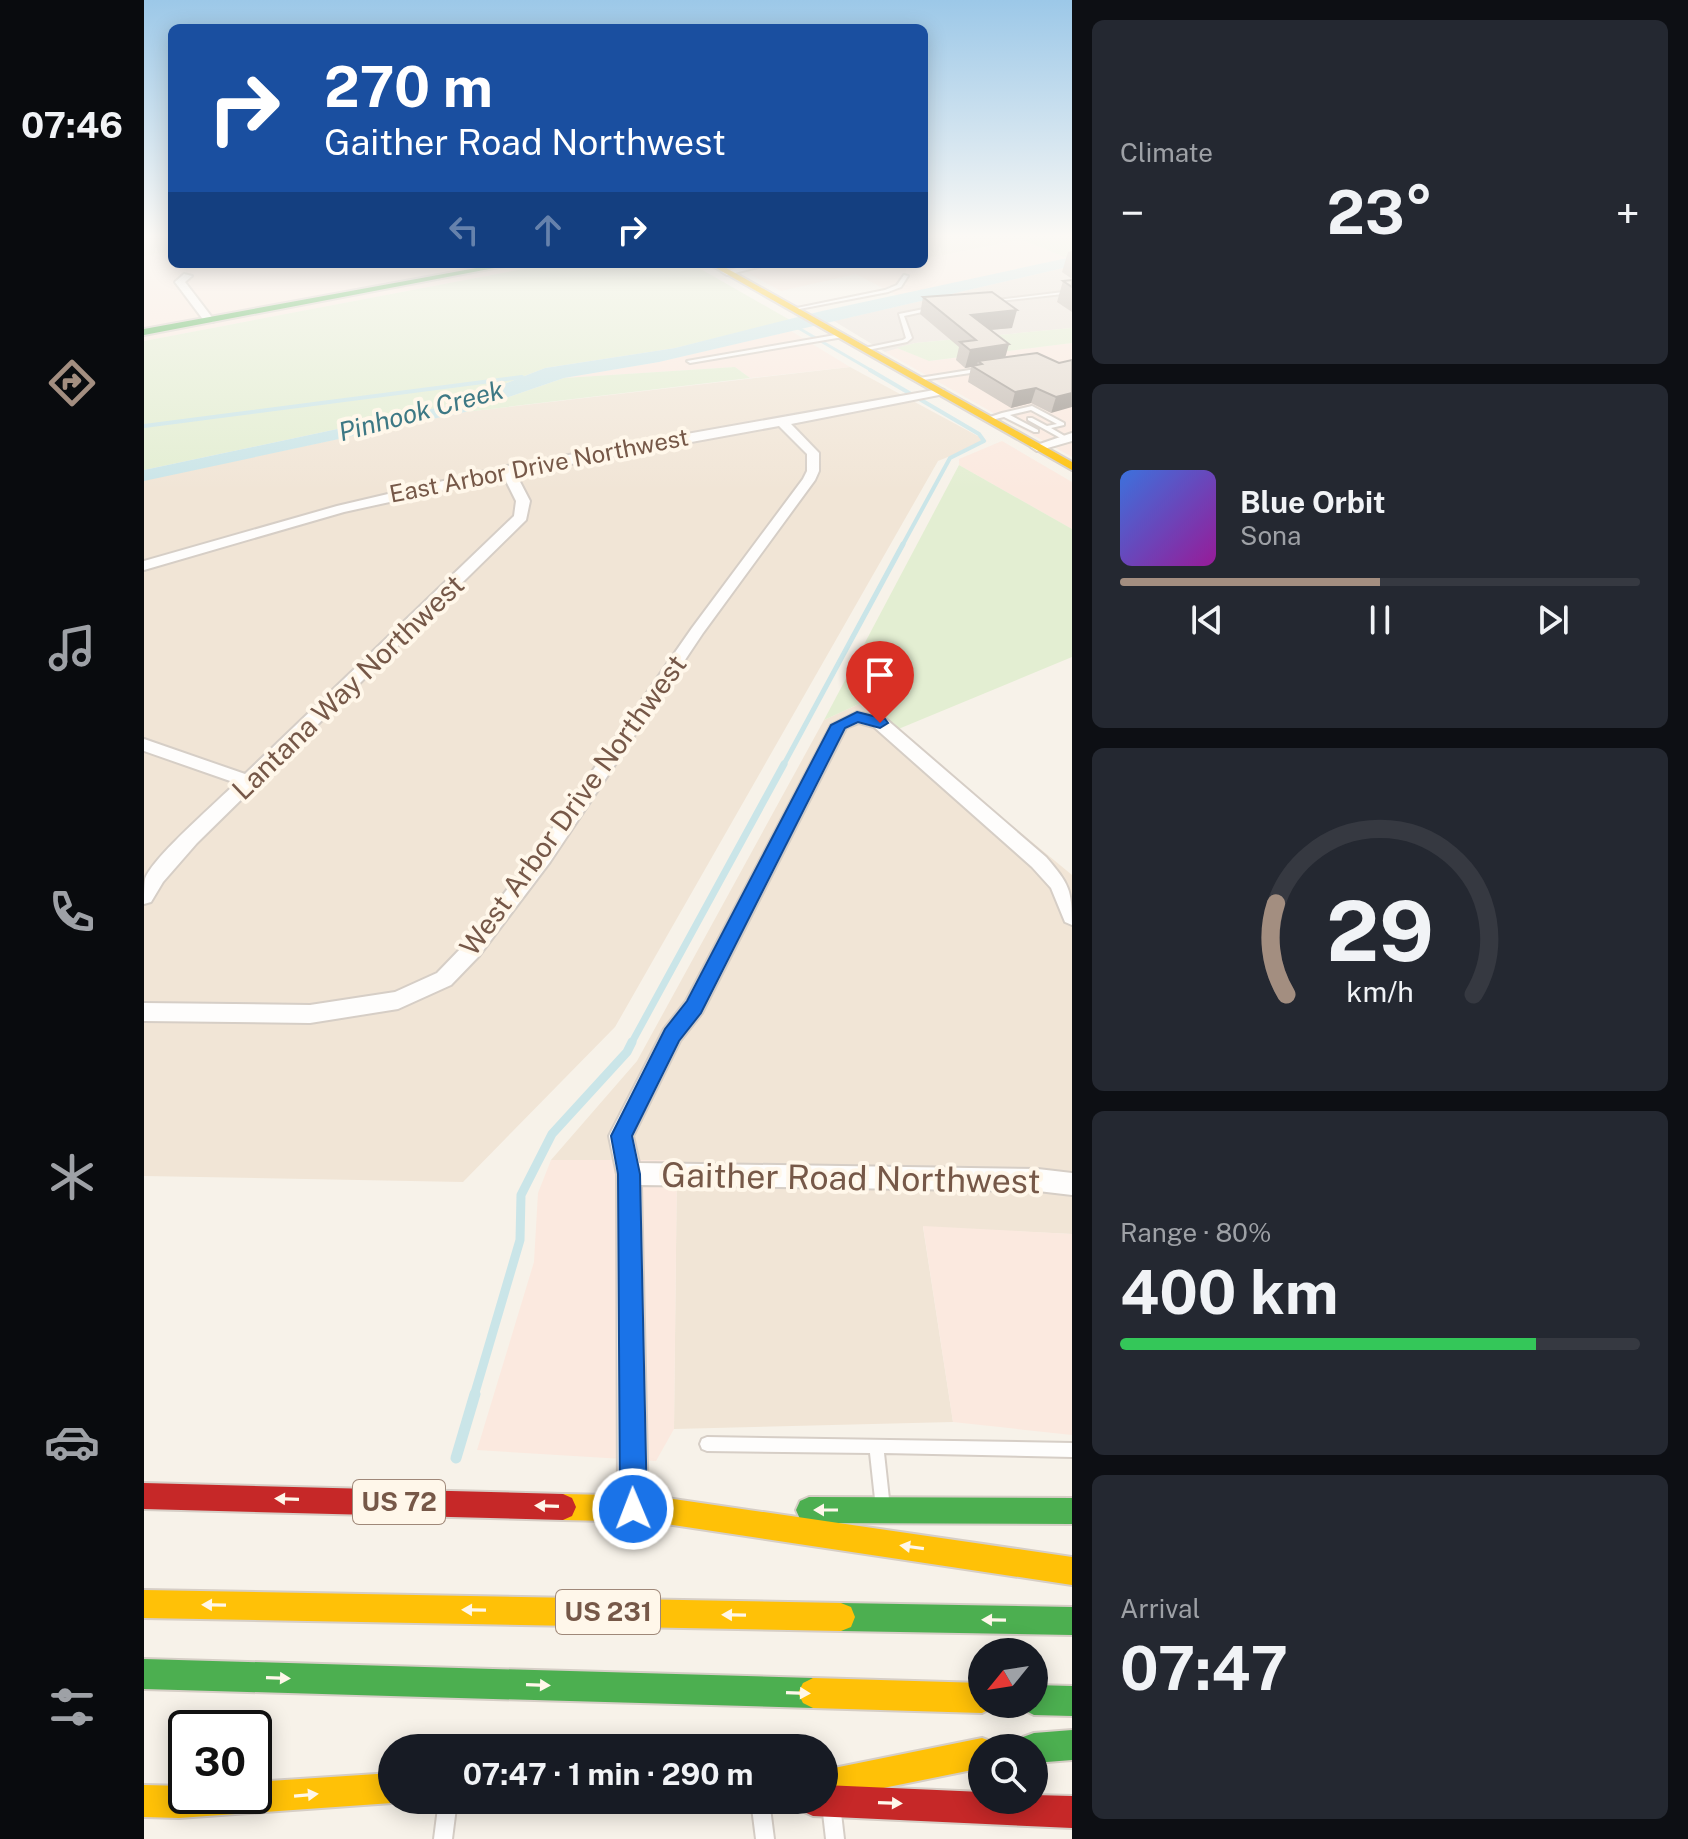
<!DOCTYPE html>
<html lang="en">
<head>
<meta charset="utf-8">
<style>
	body { margin:0; font-family:"Public Sans",sans-serif; background:#242831; color:#f1f3f6; height:100vh; display:flex; flex-direction:column; font-size:30px; white-space:nowrap }
	* { box-sizing:border-box; margin:0 }
	p { font-size:26px; color:#9ea1a6 }
	.icon { flex:none; width:44px; height:44px; fill:none; stroke:currentColor; stroke-width:2; stroke-linecap:round; stroke-linejoin:round }
	.map { position:relative; flex:1; overflow:hidden }
	.panel { display:flex; flex-direction:column; gap:20px; padding:20px; background:#0d0f14; width:616px }
	.panel>* { flex:none }
	.guide { position:absolute; left:24px; top:24px; width:760px; height:244px; border-radius:12px; box-shadow:0 4px 20px #0003; background:#1a4fa0; color:#fff; overflow:hidden }
	.needle { width:52px; rotate:240deg }
	.controls { position:absolute; left:824px; top:1638px; display:grid; gap:16px }
	.controls a { display:grid; place-items:center; width:80px; height:80px; border-radius:50%; background:#171b24; box-shadow:0 4px 20px #0003; font-size:40px }
	.speed { position:absolute; left:24px; top:1710px; display:flex; gap:16px; font-size:40px; font-weight:700; text-align:center }
	.speed>* { display:grid; place-content:center; width:104px; height:104px; border-radius:50%; background:#171b24; box-shadow:0 4px 20px #0003; line-height:1 }
	.speed .limit { border:4px solid #111; border-radius:12px; background:#fff; color:#111 }
	.pin { position:absolute; display:grid; place-items:center; width:68px; height:68px; color:#fff; margin:-82px -34px; border-radius:50% 50% 50% 0; rotate:-45deg; box-shadow:0 0 8px #0007 }
	.pin .icon { rotate:45deg }
	.me { position:absolute; width:88px; margin:-44px; rotate:359deg; stroke-linejoin:round; filter:drop-shadow(0 0 6px #0008) }
	.turn { display:flex; align-items:center; gap:28px; height:168px; padding:0 24px; font-size:36px }
	.turn .icon { width:104px; height:104px; stroke-width:2.5 }
	.turn b { display:block; font-size:56px; line-height:68px }
	.lanes { display:flex; align-items:center; height:76px; padding:0 24px; background:#0003; justify-content:center; gap:40px; direction:ltr }
	.lanes .off { opacity:.35 }
	.big { font-size:60px; font-weight:700; line-height:1.1 }
	.panel .widget { flex:1; display:flex; flex-direction:column; justify-content:center; gap:12px; min-width:0; padding:0 28px; border-radius:12px; background:#242831 }
	.panel .dial { align-items:center; gap:0 }
	.dial svg { height:208px; overflow:visible; fill:none; stroke:#363941; stroke-width:7; stroke-linecap:round; text-anchor:middle }
	.dial text { fill:#f1f3f6; stroke:none }
	.song { display:flex; align-items:center; gap:24px }
	.cover { width:96px; height:96px; border-radius:12px; background:linear-gradient(135deg,hsl(220 70% 55%),hsl(300 70% 35%)) }
	.played { height:8px; border-radius:4px; background:linear-gradient(90deg,#a38e80 50%,#363941 50%) }
	.keys { display:flex; justify-content:space-around; direction:ltr }
	.heat { display:flex; justify-content:space-between; align-items:center; font-size:44px; direction:ltr }
	.charge { height:12px; border-radius:6px; background:linear-gradient(90deg,#34c759 80%,#363941 0) }
	.trip { position:absolute; left:234px; top:1734px; width:460px; height:80px; border-radius:40px; background:#171b24; box-shadow:0 4px 20px #0003; font-weight:700; line-height:80px; text-align:center }
	main { display:flex; flex:1; min-height:0 }
	.dock { display:flex; flex-direction:column; width:144px; justify-content:space-around; align-items:center; background:#090b0e; color:#9ea1a6 }
	.dock .icon { width:56px; height:56px }
	.dock .selected { color:#a38e80 }
	.dock b { font-size:36px; color:#f1f3f6 }
	.map>svg:first-child { display:block }
	.residential { fill:#f1e5d6 }
	.commercial { fill:#fbe9df }
	.industrial { fill:#eae2da }
	.green { fill:#e3eed2 }
	.water { fill:#cae5e8 }
	.lines { fill:none; stroke-linecap:round; stroke-linejoin:round }
	.stream-far5 { stroke:#cae5e8; stroke-width:3 }
	.stream-far4 { stroke:#cae5e8; stroke-width:4 }
	.stream-far3 { stroke:#cae5e8; stroke-width:5 }
	.stream-far2 { stroke:#cae5e8; stroke-width:7 }
	.stream-far1 { stroke:#cae5e8; stroke-width:9 }
	.stream { stroke:#cae5e8; stroke-width:11 }
	.lane-casing { stroke:#d6cec6; stroke-width:4 }
	.street-casing { stroke:#d6cec6; stroke-width:4 }
	.fast-casing { stroke:#d6cec6; stroke-width:4 }
	.slow-casing { stroke:#d6cec6; stroke-width:4 }
	.jam-casing { stroke:#d6cec6; stroke-width:4 }
	.lane { fill:#fefdfc; fill-rule:evenodd }
	.street { fill:#fefdfc; fill-rule:evenodd }
	.fast { fill:#4caf50; fill-rule:evenodd }
	.slow { fill:#ffc107; fill-rule:evenodd }
	.jam { fill:#c62828; fill-rule:evenodd }
	.wall { fill:#c4bbb3 }
	.shaded-wall { fill:#a09992 }
	.building { fill:#e4dad0; stroke:#a09992; stroke-width:2 }
	.oneway { fill:#fff7ea }
	.route { fill:#1a73e8; stroke:#114b97; stroke-width:2 }
	.labels { text-anchor:middle; stroke-width:8; stroke-linejoin:round; paint-order:stroke }
	.far-street-label { font-size:24px; fill:#765848; stroke:#fff7ea }
	.far-water-label { font-size:26px; font-style:italic; fill:#3d7884; stroke:#fff7ea }
	.shield { fill:#fff7ea; stroke:#9f8879; stroke-width:2 }
	.shield-label { font-size:26px; font-weight:bold; fill:#765848 }
	.street-label { font-size:28px; fill:#765848; stroke:#fff7ea }
	.near-street-label { font-size:34px; fill:#765848; stroke:#fff7ea }
</style>
</head>
<body>
<main>
<nav class="dock">
<b>07:46</b>
<svg class="icon selected" aria-label="directions" viewBox="0 0 24 24"><path d="M12 3l9 9-9 9-9-9zM9 14v-3h6M13 9l2 2-2 2"/></svg>
<svg class="icon" aria-label="music" viewBox="0 0 24 24"><path d="M9 18V5l10-2v13"/><circle cx="6" cy="18" r="3"/><circle cx="16" cy="16" r="3"/></svg>
<svg class="icon" aria-label="phone" viewBox="0 0 24 24"><path d="M5 4h4l2 5-3 2q2 4 5 5l2-3 5 2v4C11 20 4 13 5 4z"/></svg>
<svg class="icon" aria-label="climate" viewBox="0 0 24 24"><path d="M12 3v18M4 7l16 10M4 17L20 7"/></svg>
<svg class="icon" aria-label="car" viewBox="0 0 24 24"><path d="M5 17H2v-5l4-1 3-4h7l3 4 3 1v5h-3M9 17h6M6 11h13"/><circle cx="7" cy="17" r="2"/><circle cx="17" cy="17" r="2"/></svg>
<svg class="icon" aria-label="filters" viewBox="0 0 24 24"><path d="M4 7h16M4 17h16"/><circle cx="9" cy="7" r="2"/><circle cx="15" cy="17" r="2"/></svg>
</nav>
<div class="map">
<svg width="928" height="1839" viewBox="0 0 928 1839">
	<rect width="100%" height="100%" fill="#f7f2e9"/>
	<path class="residential" d="M0,234h28v18l-28,4z
		M780,234h126l-126,25z
		M706,367l137,74 -49,20 -323,566 -152,155 -319,-6v-696l321,-68z
		M715,704l37,26 176,145v359l-149,-7 30,195 -279,7 3,-269h-126l86,-99 187,-341z"/>
	<path class="commercial" d="M879,240l44,18 -169,38 -42,-22 -75,17 -50,-27h193v-5z
		M28,252v12h377l-405,77v-85z
		M647,331l59,36 -100,11 -15,-11 -171,11 95,-16z
		M928,343v114l-187,-105 12,-4 33,13z
		M858,441l70,41v47l-113,-64v-6z
		M407,1160h126l-3,269 -18,32 -179,-11 57,-188 4,-69z
		M779,1226l149,8v201l-119,-13z"/>
	<path class="industrial" d="M928,266v62l-157,15 -30,9 -51,-31z"/>
	<path class="green" d="M906,234h22v23l-5,1 -44,-18z
		M405,264h143l98,56 -115,28 -130,20 -95,37 -306,65v-129z
		M928,328v15l-143,18 -32,-13 18,-5z
		M591,367l15,11 -285,34 99,-34z
		M815,465l113,64v128l-176,73 -37,-26 -35,16z"/>
	<path class="water" d="M928,257v9l-413,96 -95,16 -99,34 -321,69v-11l306,-65 95,-37 130,-20 147,-37z"/>
	<g class="lines">
		<path class="stream-far5" d="M651,326l79,46"/>
		<path class="stream-far4" d="M726,370l109,64 5,7 -34,17 -48,88
			M0,426l378,-49"/>
		<path class="stream-far3" d="M639,766l120,-222"/>
		<path class="stream-far2" d="M487,1044l153,-280"/>
		<path class="stream-far1" d="M330,1396l46,-156 1,-45 31,-61 75,-82 5,-10"/>
		<path class="stream" d="M312,1458l19,-64"/>
		<g class="lane-casing">
			<path id="lane" d="M760,275l4,1 -7,11 -13,5 -94,18 -2,-1 93,-19 12,-5z
				M928,291v2l-82,9 -2,-1z
				M790,307l2,2 -32,7 8,22 -5,4 -44,9 -3,-2 43,-9 3,-2 -7,-24z
				M697,334l2,3 -153,26 -3,-2z
				M838,368l2,1v2l-68,10 -3,-2z
				M888,406l32,17v2l-13,3 17,10v2h-4l-36,-20v-2h4l15,8 10,-2 -26,-14 -21,5 28,15v2h-4l-30,-15 -17,4 -3,-2 18,-6z
				M563,1437l365,6v14l-188,-4 5,46 -2,5 -5,2 -5,-2 -2,-5 -5,-46 -163,-2 -5,-2 -2,-5 2,-5z
				M295,1800h18l-5,39h-18z
				M607,1800h18l5,39h-18z
				M688,1804l6,3 3,6 3,26h-18l-3,-26 3,-6z"/>
		</g>
		<g class="street-casing">
			<path id="street" d="M608,264h18l-43,11 -5,-3z
				M40,274l8,2 -7,6 29,38 -1,2h-8l-30,-40z
				M796,389l4,1v4l-153,30 28,29v18l-4,9 -112,153 -153,229 -71,94 -28,29 -53,24 -88,14 -166,-2v-18l166,2 85,-13 42,-19 28,-29 71,-92 156,-224 111,-149 4,-8v-17l-28,-28 -263,48 14,27 -4,19 -329,323 -34,39 -12,20 -7,2c0,-7 0,-18 1,-25 7,-21 72,-77 91,-96l-92,-32v-12l101,35 269,-258 2,-15 -12,-24 -160,35 -200,58v-9l193,-55 170,-40z
				M928,433v8l-35,10 -6,-4z
				M713,712l29,7 160,138c23,27 26,32 26,68l-7,-3 -14,-34 -19,-21 -158,-140 -15,-4 -13,5 -144,285 -22,28 -47,95 6,27 399,6 34,4v22l-34,-4 -397,-6 7,324 -4,11 -11,4 -11,-4 -4,-11 -1,-335 -8,-38 55,-107 22,-28 145,-276z"/>
		</g>
		<g class="fast-casing">
			<path id="fast" d="M354,264h17l-371,71v-6z
				M665,1497l263,1v26l-263,-1 -9,-4 -4,-9 4,-9z
				M697,1603l231,4v28l-231,-4 -10,-4 -4,-10 4,-10z
				M0,1659l669,19 10,5 5,10 -5,10 -10,5 -669,-19z
				M890,1685l38,1v30l-38,-1 -10,-5 -3,-6h13z
				M928,1730v30l-38,3v-15h-15l4,-11 11,-4z"/>
		</g>
		<g class="slow-casing">
			<path id="slow" d="M565,264h10l353,198v8z
				M419,1494l90,2 419,61v28l-419,-63 -90,-2 -9,-4 -4,-9 4,-9z
				M0,1590l697,13 10,4 4,10 -4,10 -10,4 -697,-13z
				M669,1678l169,5v21h12l-2,4 -10,5 -169,-5 -10,-5 -5,-10 5,-10z
				M838,1738l11,4 2,6h-13v20l-158,32h-1l1,-30z
				M248,1773v27h8l-8,3 -213,15 -35,-1v-32l42,1v10h68v-14z"/>
		</g>
		<g class="jam-casing">
			<path id="jam" d="M0,1483l419,11 9,4 4,9 -4,9 -9,4 -419,-11z
				M680,1785l158,7v8h52v-5l38,1v32l-259,-12 -11,-5 -5,-11h27z"/>
		</g>
		<use href="#lane" class="lane"/>
		<use href="#street" class="street"/>
		<use href="#fast" class="fast"/>
		<use href="#slow" class="slow"/>
		<use href="#jam" class="jam"/>
	</g>
	<path class="wall" d="M928,251v28l-10,-7 6,-20z
		M928,280v32l-15,-10 6,-21z
		M779,297l89,31 -22,2 15,27 54,6 13,-3 -21,53 -20,-10 -20,5 -43,-26 3,-15 -6,1 -9,-8 3,-13 -39,-33z"/>
	<path class="shaded-wall" d="M873,310l-5,18 -45,4 4,-17z
		M865,344l-5,18 -22,2 -4,-3 -1,5 -12,2 5,-18z
		M892,388l-5,15 -20,5 4,-16z
		M928,393v14l-21,6 5,-16z"/>
	<path class="building" d="M928,280v7l-9,-6z
		M848,292l25,18 -46,5 38,29 -39,6 -10,-8 16,-2 -53,-43z
		M893,353l22,10 13,-3v33l-16,4 -20,-9 -21,4 -43,-26 10,-2 -4,-3z"/>
	<defs><path id="oneway-solid" d="M-6-.8H1V-3.2L6.5 0L1 3.2V.8H-6Z" transform="scale(2)"/></defs>
	<g class="oneway">
		<use href="#oneway-solid" transform="translate(143 1499) rotate(-178)"/>
		<use href="#oneway-solid" transform="translate(403 1506) rotate(-178)"/>
		<use href="#oneway-solid" transform="translate(682 1510) rotate(-180)"/>
		<use href="#oneway-solid" transform="translate(768 1547) rotate(-172)"/>
		<use href="#oneway-solid" transform="translate(70 1605) rotate(-179)"/>
		<use href="#oneway-solid" transform="translate(330 1610) rotate(-179)"/>
		<use href="#oneway-solid" transform="translate(590 1615) rotate(-179)"/>
		<use href="#oneway-solid" transform="translate(850 1620) rotate(-179)"/>
		<use href="#oneway-solid" transform="translate(134 1678) rotate(2)"/>
		<use href="#oneway-solid" transform="translate(394 1685) rotate(2)"/>
		<use href="#oneway-solid" transform="translate(654 1693) rotate(2)"/>
		<use href="#oneway-solid" transform="translate(162 1795) rotate(-5)"/>
		<use href="#oneway-solid" transform="translate(746 1803) rotate(2)"/>
	</g>
	<linearGradient id="sky" x2="0" y2="1"><stop stop-color="#9cc8e8"/><stop offset="0.48" stop-color="#fbf9f5"/><stop offset="1" stop-color="#fbf9f5" stop-opacity="0"/></linearGradient>
	<rect width="928" height="491" fill="url(#sky)"/>
	<path class="route" d="M713,712l28,7 3,4 -8,5 -22,-6 -13,6 -144,285 -22,28 -47,95 8,38 7,335 -4,9 -10,4 -9,-4 -4,-9 -2,-335 -7,-38 54,-107 22,-28 144,-276z"/>
	<g class="labels">
		<g class="far-street-label">
			<text transform="translate(395 466) rotate(-11)" y="8">East Arbor Drive Northwest</text>
		</g>
		<g class="far-water-label">
			<text transform="translate(277 411) rotate(-15)" y="9">Pinhook Creek</text>
		</g>
		<g class="shield">
			<rect x="209" y="1480" width="92" height="44" rx="6"/>
			<rect x="412" y="1590" width="104" height="44" rx="6"/>
		</g>
		<g class="shield-label">
			<text x="255" y="1511">US 72</text>
			<text x="464" y="1621">US 231</text>
		</g>
		<g class="street-label">
			<text transform="translate(204 687) rotate(-44)" y="10">Lantana Way Northwest</text>
			<text transform="translate(429 805) rotate(-54)" y="10">West Arbor Drive Northwest</text>
		</g>
		<g class="near-street-label">
			<text transform="translate(707 1178) rotate(1)" y="12">Gaither Road Northwest</text>
		</g>
	</g>
</svg>
<div class="controls">
<a><svg class="needle" viewBox="-14 -14 28 28"><path d="M0-13l5 13h-10z" fill="#e53935"/><path d="M0 13l5-13h-10z" fill="#9ea1a6"/></svg></a>
<a><svg class="icon" aria-label="search" viewBox="0 0 24 24"><circle cx="10" cy="10" r="6"/><path d="M15 15l6 6"/></svg></a>
</div>
<div class="speed"><div class="limit">30</div></div>
<div class="pin" style="left:736px;top:723px;background:#d93025"><svg class="icon" aria-label="arrive" viewBox="0 0 24 24"><path d="M6 21V4h12l-3 4 3 4H6"/></svg></div>
<svg class="me" style="left:489px;top:1509px" viewBox="-20 -20 40 40"><circle r="17" fill="#1a73e8" stroke="#fff" stroke-width="3"/><path d="M0-11L8 9 0 5-8 9z" fill="#fff"/></svg>
<div class="trip">07:47 · 1 min · 290 m</div>
<div class="guide">
<div class="turn"><svg class="icon" aria-label="right" viewBox="0 0 24 24"><path d="M7 20v-9h11M14 6l5 5-5 5"/></svg><div><b>270 m</b>Gaither Road Northwest</div></div>
<div class="lanes"><svg class="icon off" aria-label="left" viewBox="0 0 24 24"><path d="M17 20v-9H6M10 6l-5 5 5 5"/></svg><svg class="icon off" aria-label="ahead" viewBox="0 0 24 24"><path d="M12 20V5M6 11l6-6 6 6"/></svg><svg class="icon" aria-label="right" viewBox="0 0 24 24"><path d="M7 20v-9h11M14 6l5 5-5 5"/></svg></div>
</div>
</div>
<section class="panel">
<div class="widget"><p>Climate</p>
<div class="heat"><a>−</a><b class="big">23°</b><a>+</a></div>
</div>
<div class="widget">
<div class="song"><i class="cover"></i><div><b>Blue Orbit</b><p>Sona</p></div></div>
<div class="played"></div>
<div class="keys"><svg class="icon" aria-label="previous" viewBox="0 0 24 24"><path d="M18 5L8 12l10 7zM5 5v14"/></svg><svg class="icon" aria-label="pause" viewBox="0 0 24 24"><path d="M8 5v14M16 5v14"/></svg><svg class="icon" aria-label="next" viewBox="0 0 24 24"><path d="M6 5l10 7-10 7zM19 5v14"/></svg></div>
</div>
<div class="widget dial"><svg viewBox="0 0 100 80">
<path d="M14 69A42 42 0 1 1 86 69"/>
<path d="M14 69A42 42 0 0 1 10 34" stroke="#a38e80"/>
<text x="50" y="56" font-size="32" font-weight="700">29</text>
<text x="50" y="72" font-size="11">km/h</text>
</svg></div>
<div class="widget"><p>Range · 80%</p><b class="big">400 km</b><div class="charge"></div></div>
<div class="widget"><p>Arrival</p><b class="big">07:47</b></div>
</section>
</main>
</body>
</html>
